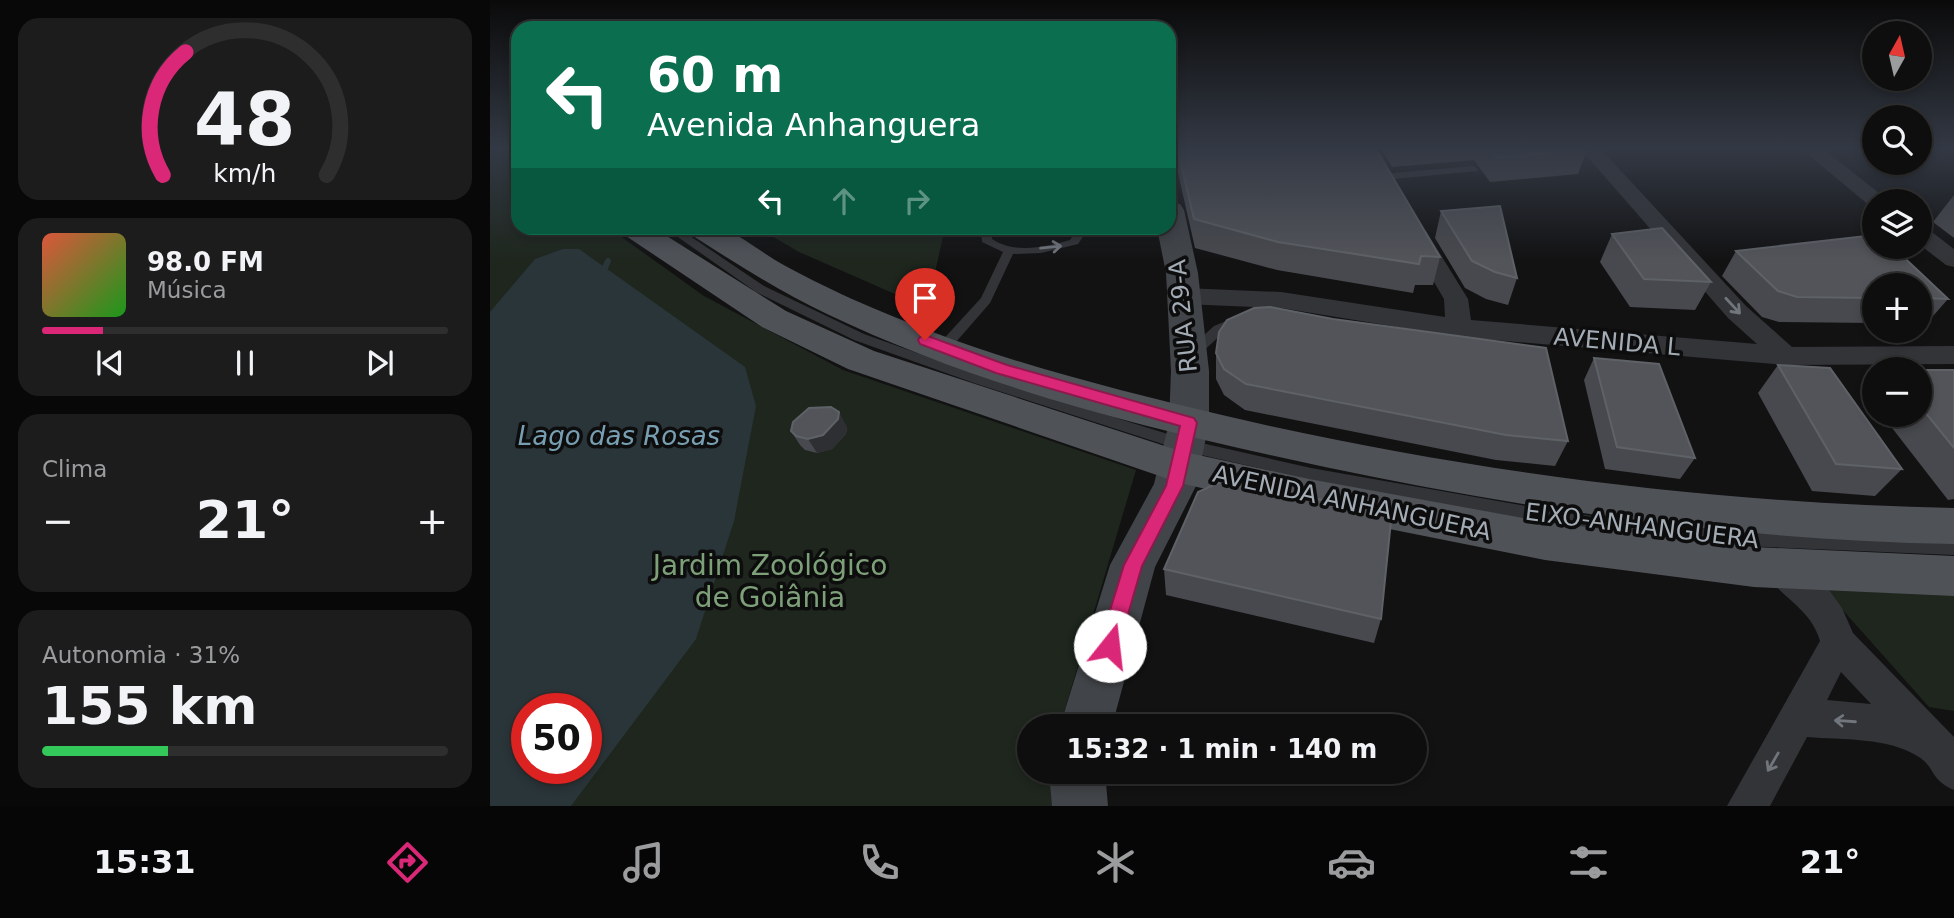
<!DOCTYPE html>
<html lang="pt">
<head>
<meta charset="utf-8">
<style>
	body { margin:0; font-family:"DejaVu Sans",sans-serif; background:#1c1c1c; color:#f1f3f6; height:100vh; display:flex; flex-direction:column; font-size:26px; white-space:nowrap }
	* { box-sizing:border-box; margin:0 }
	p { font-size:23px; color:#9b9c9e }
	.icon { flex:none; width:38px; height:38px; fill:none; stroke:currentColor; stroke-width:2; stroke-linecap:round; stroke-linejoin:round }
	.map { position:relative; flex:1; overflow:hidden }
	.side { display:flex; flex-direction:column; gap:18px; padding:18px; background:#080808; width:490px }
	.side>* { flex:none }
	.hud { position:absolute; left:21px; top:21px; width:665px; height:214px; border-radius:21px; box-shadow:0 4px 10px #0003,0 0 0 2px #2e2e2e; background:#0b6e4f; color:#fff; overflow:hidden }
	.needle { width:46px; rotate:8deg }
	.controls { position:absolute; left:1372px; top:21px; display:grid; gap:14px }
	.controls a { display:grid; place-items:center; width:70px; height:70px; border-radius:50%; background:#0e0e0e; box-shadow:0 4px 10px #0003,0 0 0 2px #2e2e2e; font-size:35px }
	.speed { position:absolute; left:21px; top:693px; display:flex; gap:14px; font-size:35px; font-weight:700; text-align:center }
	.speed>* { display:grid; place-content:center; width:91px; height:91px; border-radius:50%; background:#0e0e0e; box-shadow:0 4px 10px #0003,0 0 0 2px #2e2e2e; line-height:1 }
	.speed .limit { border:10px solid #d22; background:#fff; color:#111 }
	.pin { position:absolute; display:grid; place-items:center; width:60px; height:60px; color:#fff; margin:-72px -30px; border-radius:50% 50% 50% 0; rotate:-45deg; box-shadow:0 0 7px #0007 }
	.pin .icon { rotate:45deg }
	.me { position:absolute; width:77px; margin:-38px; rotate:16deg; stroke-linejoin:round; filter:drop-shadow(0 0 5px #0008) }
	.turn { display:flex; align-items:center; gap:24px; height:147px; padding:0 21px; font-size:32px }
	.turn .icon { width:91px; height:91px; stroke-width:2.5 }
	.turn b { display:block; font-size:49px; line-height:60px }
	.lanes { display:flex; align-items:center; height:66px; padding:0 21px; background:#0003; justify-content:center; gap:35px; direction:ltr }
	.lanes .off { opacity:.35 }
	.big { font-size:52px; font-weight:700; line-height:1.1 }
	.side .widget { flex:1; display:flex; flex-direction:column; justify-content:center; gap:10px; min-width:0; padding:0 24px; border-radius:21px; background:#1c1c1c }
	.side .dial { align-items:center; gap:0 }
	.dial svg { height:182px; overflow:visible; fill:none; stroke:#2e2e2e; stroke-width:7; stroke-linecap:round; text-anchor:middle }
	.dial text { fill:#f1f3f6; stroke:none }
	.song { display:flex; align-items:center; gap:21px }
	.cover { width:84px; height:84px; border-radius:10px; background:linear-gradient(135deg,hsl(10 70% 55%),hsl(120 70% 35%)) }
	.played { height:7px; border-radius:4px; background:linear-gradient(90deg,#db2777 15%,#2e2e2e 15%) }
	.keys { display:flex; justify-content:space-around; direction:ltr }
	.heat { display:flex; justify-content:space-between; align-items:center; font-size:38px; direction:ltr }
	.charge { height:10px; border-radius:5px; background:linear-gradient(90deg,#34c759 31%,#2e2e2e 0) }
	.trip { position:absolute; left:527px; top:714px; width:410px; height:70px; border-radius:35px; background:#0e0e0e; box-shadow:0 4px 10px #0003,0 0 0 2px #2e2e2e; font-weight:700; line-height:70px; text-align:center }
	.dock { display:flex; height:112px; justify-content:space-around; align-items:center; background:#060606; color:#9b9c9e }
	.dock .icon { width:49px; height:49px }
	.dock .current { color:#db2777 }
	.dock b { font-size:32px; color:#f1f3f6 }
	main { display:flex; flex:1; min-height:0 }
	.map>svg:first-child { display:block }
	.green { fill:#1e261e; fill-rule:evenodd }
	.water { fill:#2a3539; fill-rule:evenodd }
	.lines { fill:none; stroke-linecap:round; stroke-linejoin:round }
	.stream { stroke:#2a3539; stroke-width:6 }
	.lane { fill:#333438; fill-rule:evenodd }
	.street { fill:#333438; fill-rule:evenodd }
	.secondary { fill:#414448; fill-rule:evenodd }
	.primary { fill:#4f5257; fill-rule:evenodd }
	.wall { fill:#48494e }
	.shaded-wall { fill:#2e2f32 }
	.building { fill:#525459; stroke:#5e6267; stroke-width:2 }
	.oneway { stroke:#71757c }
	.route { fill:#db2777; stroke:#8e194d; stroke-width:2 }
	.labels { text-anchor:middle; stroke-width:7; stroke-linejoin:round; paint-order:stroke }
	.street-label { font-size:24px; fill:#a3abb4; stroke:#0d0d0e }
	.water-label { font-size:26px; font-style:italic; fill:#789fb1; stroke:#0d0d0e }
	.near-park-label { font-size:28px; fill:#7da079; stroke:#0d0d0e }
</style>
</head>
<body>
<main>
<section class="side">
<div class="widget dial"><svg viewBox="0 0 100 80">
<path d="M14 69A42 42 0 1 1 86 69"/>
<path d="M14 69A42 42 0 0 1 24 15" stroke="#db2777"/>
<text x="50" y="56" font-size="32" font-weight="700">48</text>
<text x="50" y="72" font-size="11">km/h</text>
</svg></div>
<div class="widget">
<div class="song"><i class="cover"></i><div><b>98.0 FM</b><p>Música</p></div></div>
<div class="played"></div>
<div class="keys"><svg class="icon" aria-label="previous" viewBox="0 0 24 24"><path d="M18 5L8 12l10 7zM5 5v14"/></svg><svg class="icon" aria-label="pause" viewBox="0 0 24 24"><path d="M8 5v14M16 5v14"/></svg><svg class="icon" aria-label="next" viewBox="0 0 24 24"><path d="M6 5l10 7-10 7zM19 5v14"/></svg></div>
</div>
<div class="widget"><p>Clima</p>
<div class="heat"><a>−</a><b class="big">21°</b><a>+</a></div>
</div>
<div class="widget"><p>Autonomia · 31%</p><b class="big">155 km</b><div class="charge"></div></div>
</section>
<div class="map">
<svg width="1464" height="806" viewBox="0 0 1464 806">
	<rect width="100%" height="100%" fill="#121213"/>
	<path class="green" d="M23,147l5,5v76h91l95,68 139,74 293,100 -76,256h-31v46h26l-1,34h-564v-658zM37,709h59v59h-59z
		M268,228h187l-18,80 -128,-56z
		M1326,580h138v131l-25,-4z"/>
	<path class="water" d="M73,249h16l166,118 11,39 -22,115 -38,118 -125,167h-81v-494l45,-53zM37,709h59v59h-59z"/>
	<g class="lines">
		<path class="stream" d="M111,277l7,-16"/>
		<path class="lane" d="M983,166l5,3 -1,2 -94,9 -5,-3 5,-3z
			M175,228h13l86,58 100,48 120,43 200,62 127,29 254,45 179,19 210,9v14l-210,-9 -179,-19 -254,-47 -127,-29 -210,-68 -120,-43 -98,-48z
			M491,228h10l1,11c22,15 53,8 78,1l8,-12h11l-11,16 -37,9 -28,1 -23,49 -41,47h-10l-2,-3 2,-3 42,-46 22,-46 -21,-10z
			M748,316l4,1 2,3 -2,3 -18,9 -26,24h-10l-2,-3 2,-3 26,-24z"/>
		<path class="street" d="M1089,147h20l147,159 46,41 162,-1v18l-168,1 -327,-28 -178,-29 -97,-4 -9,-2 -3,-6 3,-6 9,-2 97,4 164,25 -1,-18 -37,-63 3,-5h16l42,68 3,21 286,24 -29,-26z
			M1309,147h22l68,54h-15v5h-4z
			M1430,227l8,2 26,20v18l-8,-2 -26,-20z
			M1290,553l12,5 37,32 13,18 11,25 101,104v53c-24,-10 -19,-23 -35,-33 -31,-20 -76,-17 -112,-20l-37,69h-43l93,-165c-10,-35 -43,-44 -57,-73l5,-10zM1351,672l30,32 -44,-4z"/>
		<path class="secondary" d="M679,201l11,3 4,6 14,63 11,98v52l-13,63 -41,81 -43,159h-52l50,-161 44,-81 15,-61 2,-52 -5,-98 -9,-45h12z
			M559,772h56l3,34h-56z"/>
		<path class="primary" d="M129,228h35l132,83 88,40 306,100 129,28 236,43 209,25 200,9v40l-200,-9 -209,-27 -236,-47 -129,-30 -332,-114 -86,-42 -139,-93z
			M196,228c11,-1 28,-3 39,1 17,8 34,21 50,31 24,14 51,27 77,39 70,31 143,57 217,77 287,80 587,126 885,132v36c-213,-4 -421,-33 -629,-77 -169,-36 -341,-78 -498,-153 -48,-23 -92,-51 -137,-80z"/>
	</g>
	<path class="wall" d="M685,147h200l65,110 -7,28h-18l-2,8 -136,-23 -82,-22 -19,-84z
		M890,147h204l3,3 -9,24 -88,8 -16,-22 -82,7z
		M1464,195v43l-21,-16z
		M951,211l76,67 -9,27 -22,-6 -21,-11 -30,-50z
		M1122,234l99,48 -16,28 -65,-3 -30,-45z
		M1384,235v12h19l55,52 -22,25h-6v-39h-46v38l-95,-1 -17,-5 -40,-41 14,-25z
		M726,353l352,88 -13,25 -59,-6 -251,-50 -21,-15 -8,-16z
		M1104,358l101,100 -15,21 -75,-10 -21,-89z
		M1288,365l124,104 -27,27 -63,-5 -54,-98z
		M1430,370h34v129l-6,1 -66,-85h38z
		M1384,387v18l-7,-9z
		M357,427l-1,7 -14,15 -15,4 -12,-3 -5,-5 -9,-14z
		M674,569l217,50 -7,24 -208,-48z"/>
	<path class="shaded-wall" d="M349,412l8,15 -1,7 -14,15 -15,4 -9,-14z"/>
	<path class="building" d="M687,147h198l65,110 -19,-1 -2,8 -141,-22 -84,-23z
		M999,147h95l3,3 -90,8z
		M1010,206l17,72 -22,-6 -23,-11 -31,-50z
		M1172,228l49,54 -67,-3 -32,-45z
		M1384,235v12h19l55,52 -28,-1v-13h-46v13l-77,-1 -19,-6 -42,-40z
		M780,307l63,12 213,29 22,93 -62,-6 -260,-51 -22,-15 -8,-16 3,-21 8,-12 27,-12z
		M1104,358l65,6 36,94 -78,-11z
		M1288,365l52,3 72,101 -66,-5z
		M1430,370h34v78l-34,-42z
		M341,407l8,5 -1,7 -15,16 -15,4 -12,-3 -5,-5 2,-9 16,-14z
		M728,483l174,28 -11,108 -217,-50 34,-77z"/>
	<defs><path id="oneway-shaft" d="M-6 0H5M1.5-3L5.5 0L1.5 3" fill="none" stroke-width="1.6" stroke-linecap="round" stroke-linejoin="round" transform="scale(1.75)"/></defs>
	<g class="oneway">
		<use href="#oneway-shaft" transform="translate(561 247) rotate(-6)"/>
		<use href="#oneway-shaft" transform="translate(1243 306) rotate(47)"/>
		<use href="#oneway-shaft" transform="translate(1355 721) rotate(-176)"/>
		<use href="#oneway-shaft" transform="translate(1283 762) rotate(120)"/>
	</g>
	<linearGradient id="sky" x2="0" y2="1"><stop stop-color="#0a0a0a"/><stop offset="0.57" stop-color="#333944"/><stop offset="1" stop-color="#333944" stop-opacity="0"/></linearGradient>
	<rect width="1464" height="260" fill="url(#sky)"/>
	<path class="route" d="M435,335l82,30 187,53 3,5 -14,63 -41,80 -25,86 -7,3 -8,-3 -3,-6 25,-81 42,-79 14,-60 -184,-53 -76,-29 -2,-4 2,-3z"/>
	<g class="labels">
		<g class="street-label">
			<text transform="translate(693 316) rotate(-96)" y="8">RUA 29-A</text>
			<text transform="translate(1127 342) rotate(5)" y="8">AVENIDA L</text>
			<text transform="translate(862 503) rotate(12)" y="8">AVENIDA ANHANGUERA</text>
			<text transform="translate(1152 526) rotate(7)" y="8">EIXO-ANHANGUERA</text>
		</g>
		<g class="water-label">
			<text x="129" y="445">Lago das Rosas</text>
		</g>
		<g class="near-park-label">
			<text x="280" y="575">Jardim Zoológico<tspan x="280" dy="32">de Goiânia</tspan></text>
		</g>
	</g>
</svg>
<div class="controls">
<a><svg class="needle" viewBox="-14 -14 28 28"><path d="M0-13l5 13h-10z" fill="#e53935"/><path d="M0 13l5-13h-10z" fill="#9b9c9e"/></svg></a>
<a><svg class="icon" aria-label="search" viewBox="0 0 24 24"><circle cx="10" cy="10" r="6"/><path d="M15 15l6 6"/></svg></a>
<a><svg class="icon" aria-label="layers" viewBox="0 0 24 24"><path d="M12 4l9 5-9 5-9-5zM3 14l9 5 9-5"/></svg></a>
<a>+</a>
<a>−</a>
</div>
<div class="speed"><div class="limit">50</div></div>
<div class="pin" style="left:435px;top:340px;background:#d93025"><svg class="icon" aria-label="arrive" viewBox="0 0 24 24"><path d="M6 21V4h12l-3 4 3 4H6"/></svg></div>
<svg class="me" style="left:620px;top:646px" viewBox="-20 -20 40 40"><circle r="19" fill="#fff"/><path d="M0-13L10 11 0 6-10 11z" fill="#db2777"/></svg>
<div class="trip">15:32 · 1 min · 140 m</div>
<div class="hud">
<div class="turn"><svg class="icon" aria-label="left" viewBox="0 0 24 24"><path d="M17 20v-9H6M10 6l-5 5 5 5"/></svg><div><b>60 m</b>Avenida Anhanguera</div></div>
<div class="lanes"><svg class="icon" aria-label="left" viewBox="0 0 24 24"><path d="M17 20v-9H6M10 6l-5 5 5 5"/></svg><svg class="icon off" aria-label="ahead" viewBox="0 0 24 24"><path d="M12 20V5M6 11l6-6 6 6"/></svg><svg class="icon off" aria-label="right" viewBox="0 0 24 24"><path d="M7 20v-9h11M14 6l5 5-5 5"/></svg></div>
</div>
</div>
</main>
<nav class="dock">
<b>15:31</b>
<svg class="icon current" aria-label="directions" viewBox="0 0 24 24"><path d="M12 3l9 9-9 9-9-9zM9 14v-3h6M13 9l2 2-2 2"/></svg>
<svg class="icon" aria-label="music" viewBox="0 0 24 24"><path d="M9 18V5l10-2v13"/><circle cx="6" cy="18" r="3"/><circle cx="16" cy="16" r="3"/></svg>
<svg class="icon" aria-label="phone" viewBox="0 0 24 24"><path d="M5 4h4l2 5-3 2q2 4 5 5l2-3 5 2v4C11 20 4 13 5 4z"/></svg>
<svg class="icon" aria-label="climate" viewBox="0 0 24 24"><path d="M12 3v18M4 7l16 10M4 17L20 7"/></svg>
<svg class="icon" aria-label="car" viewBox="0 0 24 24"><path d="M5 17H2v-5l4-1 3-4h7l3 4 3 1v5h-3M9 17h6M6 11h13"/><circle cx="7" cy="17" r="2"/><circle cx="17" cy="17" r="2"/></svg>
<svg class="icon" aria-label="filters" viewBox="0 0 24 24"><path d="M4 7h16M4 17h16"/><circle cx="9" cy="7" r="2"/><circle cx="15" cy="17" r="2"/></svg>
<b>21°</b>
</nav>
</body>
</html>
